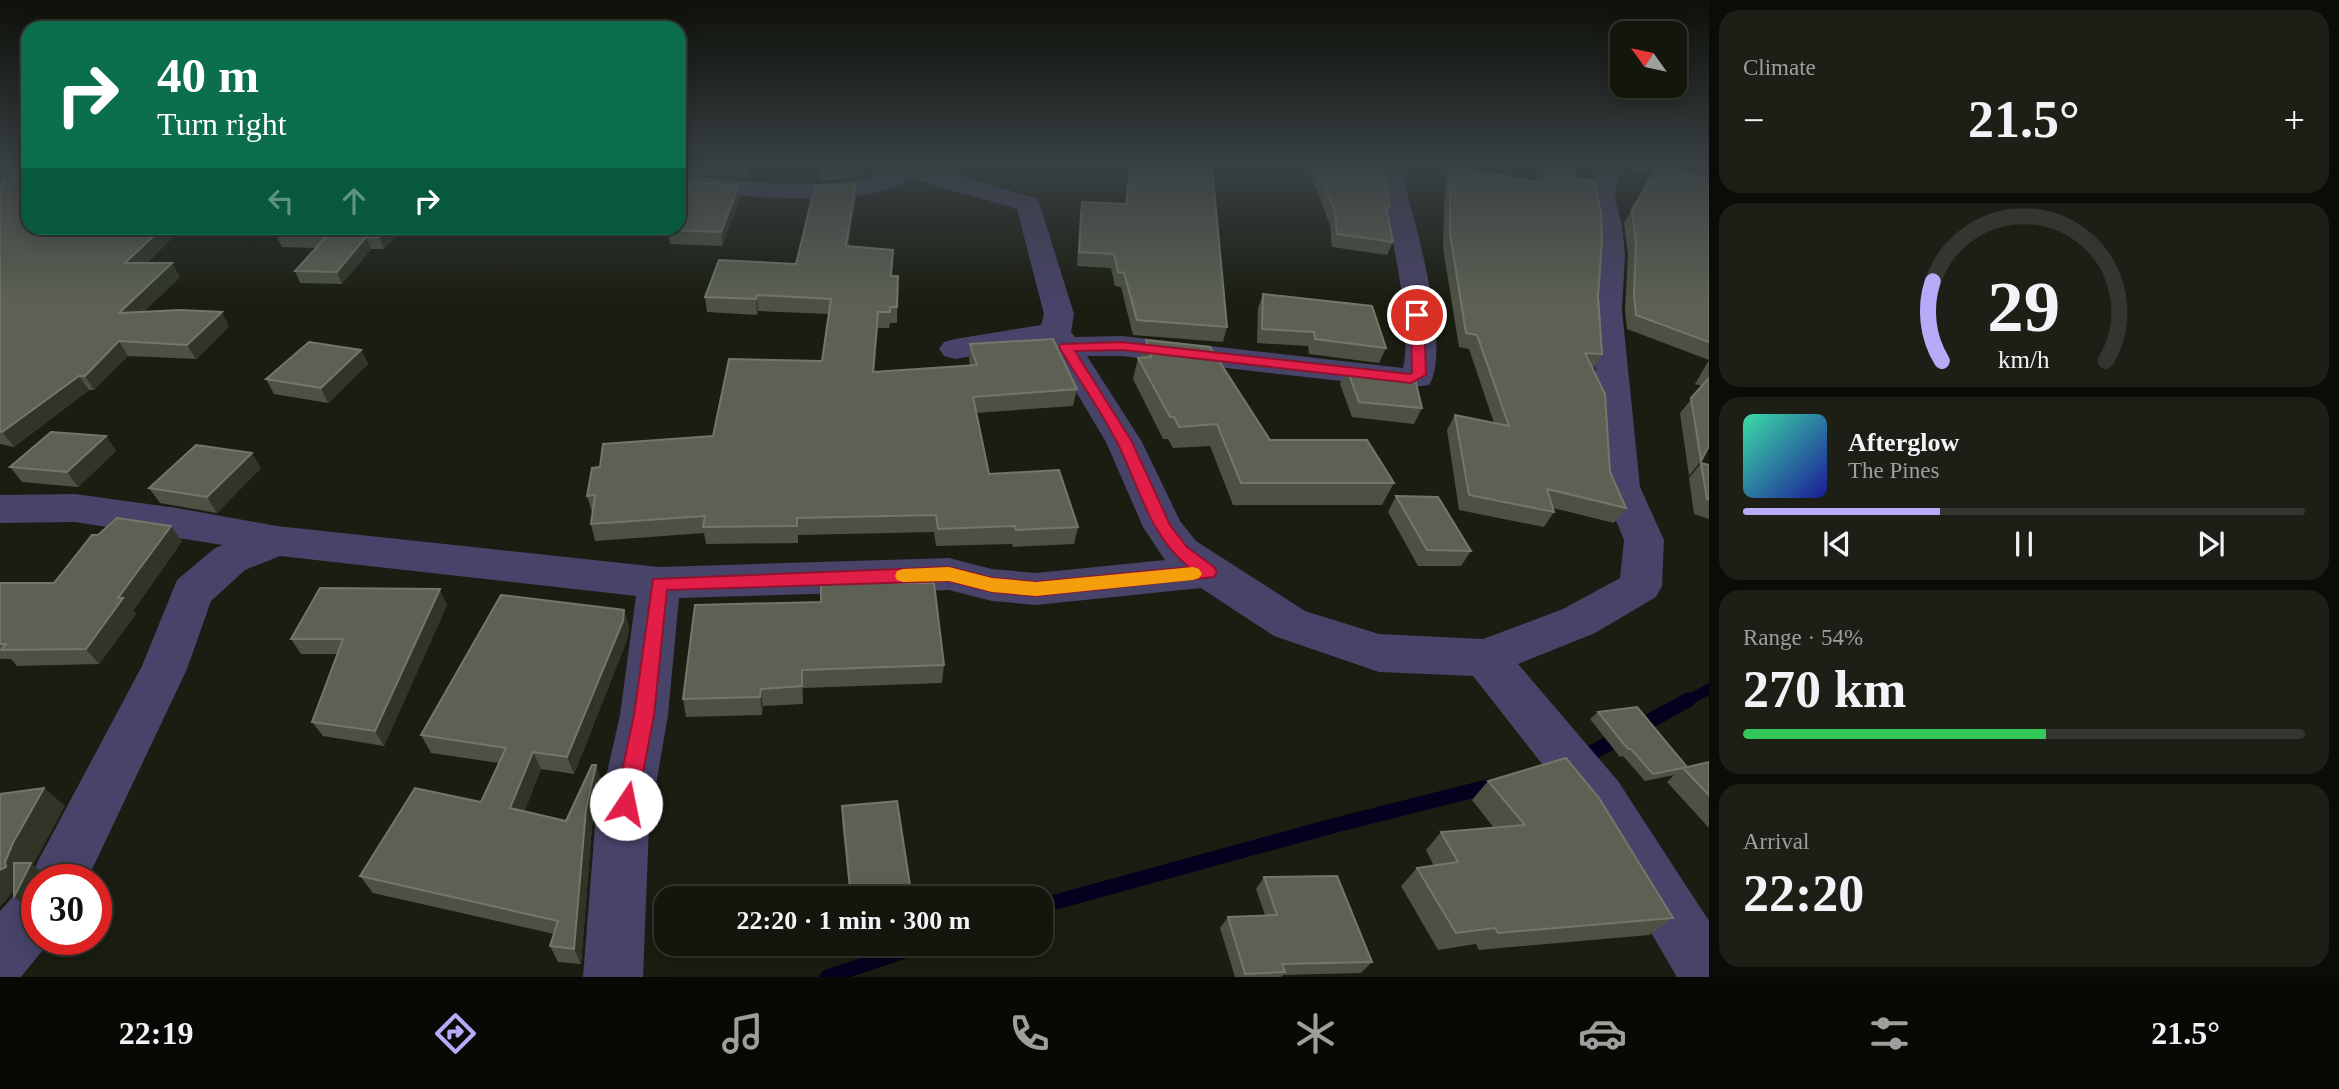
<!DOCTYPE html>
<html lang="en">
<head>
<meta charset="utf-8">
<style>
	body { margin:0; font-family:Georgia,serif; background:#1d1f16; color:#f1f3f6; height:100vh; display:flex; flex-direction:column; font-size:26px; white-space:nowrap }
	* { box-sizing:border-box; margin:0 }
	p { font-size:23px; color:#9d9f9d }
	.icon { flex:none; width:38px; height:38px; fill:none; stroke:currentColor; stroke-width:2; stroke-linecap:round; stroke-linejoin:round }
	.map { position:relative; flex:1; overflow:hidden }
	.panel { display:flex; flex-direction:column; gap:10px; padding:10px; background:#0b0c07; width:630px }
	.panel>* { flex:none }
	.hud { position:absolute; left:21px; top:21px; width:665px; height:214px; border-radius:21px; box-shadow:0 4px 18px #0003,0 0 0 2px #33352e; background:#0b6e4f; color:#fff; overflow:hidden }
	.needle { width:46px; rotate:303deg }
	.fabs { position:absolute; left:1610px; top:21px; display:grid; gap:14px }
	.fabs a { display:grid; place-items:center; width:77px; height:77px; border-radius:14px; background:#14160d; box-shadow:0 4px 18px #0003,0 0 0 2px #33352e; font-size:35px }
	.speed { position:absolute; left:21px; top:864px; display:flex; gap:14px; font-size:35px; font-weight:700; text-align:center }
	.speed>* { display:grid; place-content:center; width:91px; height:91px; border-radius:50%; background:#14160d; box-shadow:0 4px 18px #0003,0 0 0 2px #33352e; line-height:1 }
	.speed .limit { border:10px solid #d22; background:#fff; color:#111 }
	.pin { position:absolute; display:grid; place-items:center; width:60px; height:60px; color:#fff; margin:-30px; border:4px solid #fff; border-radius:50%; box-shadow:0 2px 7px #0007 }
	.me { position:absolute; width:77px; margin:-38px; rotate:11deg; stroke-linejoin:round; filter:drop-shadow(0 0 5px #0008) }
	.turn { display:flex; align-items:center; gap:24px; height:147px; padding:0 21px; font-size:32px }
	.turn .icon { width:91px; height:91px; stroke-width:2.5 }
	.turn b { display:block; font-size:49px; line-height:60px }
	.lanes { display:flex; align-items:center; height:66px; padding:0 21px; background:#0003; justify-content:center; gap:35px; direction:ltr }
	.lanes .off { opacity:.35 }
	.big { font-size:52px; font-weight:600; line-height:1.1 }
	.panel .card { flex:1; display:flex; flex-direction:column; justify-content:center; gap:10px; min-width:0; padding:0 24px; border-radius:21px; background:#1d1f16 }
	.panel .dial { align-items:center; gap:0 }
	.dial svg { height:182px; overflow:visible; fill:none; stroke:#33352e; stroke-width:7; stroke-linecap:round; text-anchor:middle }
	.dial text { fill:#f1f3f6; stroke:none }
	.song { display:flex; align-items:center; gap:21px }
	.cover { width:84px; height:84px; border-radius:10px; background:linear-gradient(135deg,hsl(160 70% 55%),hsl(240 70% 35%)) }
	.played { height:7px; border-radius:4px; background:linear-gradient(90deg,#b6abf8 35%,#33352e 35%) }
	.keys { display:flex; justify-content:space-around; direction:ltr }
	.heat { display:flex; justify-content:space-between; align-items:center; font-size:38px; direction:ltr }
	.charge { height:10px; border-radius:5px; background:linear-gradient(90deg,#34c759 54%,#33352e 0) }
	.trip { position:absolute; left:654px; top:886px; width:399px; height:70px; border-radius:21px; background:#14160d; box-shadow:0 4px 18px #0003,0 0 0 2px #33352e; font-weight:600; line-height:70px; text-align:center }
	.dock { display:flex; height:112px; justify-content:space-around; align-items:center; background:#080905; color:#9d9f9d }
	.dock .icon { width:49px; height:49px }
	.dock .on { color:#b6abf8 }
	.dock b { font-size:32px; color:#f1f3f6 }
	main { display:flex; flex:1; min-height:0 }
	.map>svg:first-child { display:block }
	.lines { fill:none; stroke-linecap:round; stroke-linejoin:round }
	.stream-far1 { stroke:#06001e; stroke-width:11 }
	.stream { stroke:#06001e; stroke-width:15 }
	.minor { fill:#484369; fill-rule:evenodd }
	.tertiary { fill:#484369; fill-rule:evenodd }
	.wall { fill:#4d5143 }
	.shaded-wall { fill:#313528 }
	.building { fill:#5d6154; stroke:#73776a; stroke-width:2 }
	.route { fill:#e11d48; stroke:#92132f; stroke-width:2 }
	.slow { fill:#f59e0b }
</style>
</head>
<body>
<main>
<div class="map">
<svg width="1709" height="977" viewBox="0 0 1709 977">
	<rect width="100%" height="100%" fill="#1a1d11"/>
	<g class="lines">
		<path class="stream-far1" d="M1685,702l24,-13"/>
		<path class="stream" d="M1639,727l49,-27
			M1583,757l39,-20
			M1041,906l295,-81 159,-40
			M827,977l102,-34"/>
		<path class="minor" d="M896,165h27l115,34 36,115 -3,18 4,5 47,-1 281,32c11,-44 -16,-157 -28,-203h24c13,43 54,185 30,220l-27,3 -280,-32h-35l55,86 38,79 16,20 109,70 74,23 104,5 80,-30 57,-31 4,-38 -22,-53 -10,-177 5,-55 -1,-30 -7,-27 6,-33h24l-4,33 7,27 3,30 -3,55 18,177 24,53 -2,46 -6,11 -61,36 -77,31 100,117 91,140v56h-32l-95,-162 -109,-139 -94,-4 -105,-36 -73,-48 -165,17 -44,-4 -43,-11 -270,8 -11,117 -19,111 -6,151h-60l12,-151 25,-111 16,-119 -356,-40 -35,14 -34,31 -24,68 -100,211h-50v60h14l-30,37h-21v-66l17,-19 15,-7 -2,-5 8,-19 104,-195 35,-86 38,-32 8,-3 -148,-23 -75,1v-28l75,-1 102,14 100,18 382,41 290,-9 43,11 44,4 129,-13 -22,-33 -37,-85 -59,-99 -92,16 -11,-3 -5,-7 5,-7 11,-3 86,-14 3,-11 -27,-105 -107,-31c-43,34 -177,16 -231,13v-16c52,4 176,22 217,-10z"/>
		<path class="tertiary" d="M1631,165h39l39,11v16l-75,-22z"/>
	</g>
	<path class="wall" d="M679,165h85l-2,2 -10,-2 -5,13 -68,-5z
		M801,165h60l-1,11 -8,2 -32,3 -1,-12z
		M1129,165h77l21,162 -4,15 -90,-7 -12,-48 -6,-1 -4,-18 -34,-2 3,-51 2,-13 43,2z
		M1307,165h73l10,41 -3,6 6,30 -6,13 -55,-8 -2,-22z
		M1535,165h37l26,131 4,58 -9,15 17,103 16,36 -12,15 -61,-15 1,4 -10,15 -85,-17 -12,-80 8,-15 39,8 -25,-74 -10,-2 -16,-99 2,-68 5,-13 88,15z
		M1658,165l51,14v267l-8,15 -12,15 -9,-63 22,-27 -7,-2 14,-24 -82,-31 -2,-19 3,-55 -4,-32z
		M1680,165h29v8z
		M856,184v14l-8,48 44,30h6l-1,47h-7l-1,5h-11l-4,44 96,-7 -1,-4 1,-17 107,45 -4,17 -97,7 13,61 89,53 -4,17 -61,3 -1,-3 -76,2 -2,-14 -136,3v8l-92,1 -2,-11 -109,8 -4,-17 1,-12 -5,-16 13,-29 113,-31 109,-75 7,-47 -71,-3 -1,4 -50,-3 -2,-15 91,-33z
		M0,187l28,41h154l-35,35 33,14 -37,35 86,14 -33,33 -68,-3 -34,34h-5l-75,57 -14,-3z
		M740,198l-18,48 -52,-2 -2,-14z
		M402,228l-18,21h-13l-29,35 -42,-1 -5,-12 21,-23 -34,-1 -6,-12z
		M461,228h117l-3,5 -8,-1 -4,5 -42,-2 -1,-6h-58z
		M1263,294l123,54 -7,15 -70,-9 -1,-8 -51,-3 1,-35z
		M1146,340l124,100 124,43 -12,22h-149l-23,-59 -37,2 -5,-9h-5l-30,-60 5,-21h3z
		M361,350l7,14 -40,39 -54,-9 -8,-15z
		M1347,369l62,7 13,32 -8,16 -62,-7 -12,-33z
		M106,436l10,15 -38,36 -56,-5 -12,-15z
		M1701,463l8,2v54l-15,-5 -5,-36z
		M261,468l-44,45 -57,-10 -11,-15z
		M1396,496l75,55 -10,15h-43l-30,-54z
		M171,526l11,15 -49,70 3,3 -37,50 -82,2 -6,-7h-11v-76h54l44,-48z
		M895,583l49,82 -2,18 -139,5v16l-40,2 -1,9 -76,2 -3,-18 138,-97z
		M447,605l-63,141 -61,-10 -11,-14 25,-68h-36l-10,-15z
		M624,610l5,18 -2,12 -53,134 -33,-5 -17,43 42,9 36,-38 -10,43 -11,138 -23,-2 -8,-16 4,-12 -181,-41 -13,-17 121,-74 18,-39 -68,-10 -10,-18z
		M1598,712l89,55 22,-5v66l-42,-46 7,-7 -29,6 -22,-25 -3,1 -30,-38z
		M1488,781l185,137 -24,17 -170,15 -3,-6 -38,6 -37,-64 16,-18 17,-2 -8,-16 15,-18 53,-4 -22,-28z
		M842,806l70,92h-62l-8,-77z
		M1264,877l108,85 -11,11 -78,2 -2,2h-46l-15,-49 8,-11 37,-2 -9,-26z"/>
	<path class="shaded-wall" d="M746,165h6l-5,13 -1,-12z
		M852,165h9l-1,11 -8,2z
		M856,184v14l-10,64v-16z
		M739,185l1,13 -18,48 -1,-14z
		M162,228h20l-49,49 -8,-14z
		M388,228h14l-18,21 -5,-12z
		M561,228h4l2,4 -4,5z
		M366,237l5,12 -29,35 -5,-12z
		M172,263l8,14 -52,50 -9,-14z
		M757,295l1,16 -1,4 -1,-16z
		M222,312l7,14 -33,33 -9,-14z
		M878,312v16l-5,60v-16z
		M119,341l9,15 -34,34 -9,-14z
		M361,350l7,14 -40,39 -7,-15z
		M79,376l10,14 -75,57 -12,-15z
		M106,436l10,15 -38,36 -11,-15z
		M252,453l9,15 -44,45 -10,-16z
		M171,526l11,15 -49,70 3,3 -37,50 -13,-15 32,-51z
		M440,589l7,16 -63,141 -9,-15z
		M624,610l5,18 -2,12 -53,134 -7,-17z
		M802,670l1,18v16l-1,-18z
		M761,689l2,17 -1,9 -2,-18z
		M533,752l8,17 -22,57 -9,-18z
		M596,765l6,18 -10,43 -11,138 -7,-15 12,-140z
		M44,788l21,18 -32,59 20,15h-16v34l-23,-17 1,-7 -15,17v-37z"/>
	<path class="building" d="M17,165h11v63h134l-37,35h47l-53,50 61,-3 42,2 -35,33 -68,-4 -34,35h-6l-77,56 -2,-1v-244l5,-14z
		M820,165h33l-34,3z
		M1130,165h76l6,1 15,161 -90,-7 -13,-47 -6,-1 -4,-18 -35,-2 3,-50 45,2z
		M1316,165h64l9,32 1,9h-4l7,36 -56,-8 -2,-22z
		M1543,165h29l3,14 19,2 7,31 1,30 -4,54 4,58 -17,-1 20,41 5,78 16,36 -79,-19 7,23 -85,-17 -14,-80 54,11 -32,-91 -11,-2 -16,-99v-67l99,17 -4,-9z
		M1658,165l51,14v163l-73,-27 -2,-19 2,-54 -4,-32z
		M691,182l48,3 -18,47 -53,-2 1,-2h10v-22z
		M856,184l-10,62 47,4 -2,26h7l-1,31h-7v5h-12l-5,60 104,-7 -7,-21 83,-5 24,50 -104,8 16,77 70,-4 19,57 -62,3 -1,-4 -77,3 -2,-14 -139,3v8l-94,1 2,-11 -114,8 4,-29 -8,1 5,-28 8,-1 3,-23 110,-8 16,-77 93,2 9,-62 -74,-4 -1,4 -51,-2 14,-37 77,4 19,-78z
		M284,228h104l-9,9h-13l-29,35 -42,-1 32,-35 -51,-1z
		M1263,294l109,12 14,42 -71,-9 -1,-7 -52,-3z
		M1146,340l64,7 60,93h97l27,43h-153l-24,-59 -38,3 -5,-10h-4l-32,-59 13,-1z
		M309,342l52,8 -40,38 -55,-9z
		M1347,369l67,6 8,33 -63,-6z
		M1709,378v68l-8,15 -10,-63z
		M51,432l55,4 -39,36 -57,-5z
		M196,445l56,8 -45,44 -58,-9z
		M1701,463l8,2v35l-2,-1z
		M1396,496l42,1 33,54 -44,-1z
		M117,518l54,8 -53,72h5l-37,51 -85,1 5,-6h-6v-61h54l38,-48h6z
		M895,580v3h39l10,82 -142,5v16l-41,3 -1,8 -77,2 12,-94 126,-3v-21z
		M320,588l120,1 -65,142 -63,-9 31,-83h-52z
		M501,595l123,15 -1,11 -56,136 -34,-5 -23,56 56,13 26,-56h4l-10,44 -12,140 -24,-3 8,-25 -198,-45 55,-88 66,14 25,-54 -85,-13z
		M1637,707l50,60 -34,7 -22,-25h-3l-30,-37z
		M1566,758l33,40 74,120 -175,15 -3,-5 -39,5 -39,-65 41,-6 -17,-30 84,-7 -37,-44z
		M1709,762v33l-26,-27z
		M44,788l-31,55 -8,19 1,5 -6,3v-76z
		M897,801l15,97h-61l-9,-92z
		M14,863h17l-17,34z
		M1337,876l35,86 -90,2 3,8 -40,2 -17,-57 49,-2 -13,-38z"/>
	<linearGradient id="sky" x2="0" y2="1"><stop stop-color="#0e1009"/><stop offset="0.55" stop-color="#384043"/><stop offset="1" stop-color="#384043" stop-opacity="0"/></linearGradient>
	<rect width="1709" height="302" fill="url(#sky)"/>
	<path class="route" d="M1417,311l7,4 2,60 -15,8 -289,-33 -47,1 57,91 38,83 17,22 27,20 3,5 -3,5 -178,19 -44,-4 -43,-11 -282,9 -13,125 -17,89 -3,7 -8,3 -8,-3 -3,-7 19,-89 19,-136 296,-12 43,11 44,4 153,-15c-39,-30 -50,-81 -71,-123 -17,-34 -40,-65 -59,-97l2,-3 61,-2 288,32 2,-1 -1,-58z"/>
	<path class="slow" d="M949,567l43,11 44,4 157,-15 6,2 3,5 -3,4 -6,2 -157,16 -44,-4 -43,-11 -46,1 -6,-2 -2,-4 2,-5 6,-2z"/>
</svg>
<div class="fabs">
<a><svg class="needle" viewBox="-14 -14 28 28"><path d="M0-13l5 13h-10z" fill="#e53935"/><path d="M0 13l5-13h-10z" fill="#9d9f9d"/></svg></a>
</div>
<div class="speed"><div class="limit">30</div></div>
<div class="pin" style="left:1417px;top:315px;background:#d93025"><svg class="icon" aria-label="arrive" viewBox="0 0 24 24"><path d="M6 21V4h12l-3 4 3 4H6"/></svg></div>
<svg class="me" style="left:626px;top:804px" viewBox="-20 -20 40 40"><circle r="19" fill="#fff"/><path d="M0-13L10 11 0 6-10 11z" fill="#e11d48"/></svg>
<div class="trip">22:20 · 1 min · 300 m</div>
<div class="hud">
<div class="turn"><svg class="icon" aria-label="right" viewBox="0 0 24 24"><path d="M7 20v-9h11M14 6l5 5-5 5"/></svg><div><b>40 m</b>Turn right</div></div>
<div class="lanes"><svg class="icon off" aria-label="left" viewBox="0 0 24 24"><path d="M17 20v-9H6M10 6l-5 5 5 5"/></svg><svg class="icon off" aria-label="ahead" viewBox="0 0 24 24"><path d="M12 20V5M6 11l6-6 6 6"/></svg><svg class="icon" aria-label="right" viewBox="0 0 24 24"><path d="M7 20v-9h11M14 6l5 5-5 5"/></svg></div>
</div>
</div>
<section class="panel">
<div class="card"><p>Climate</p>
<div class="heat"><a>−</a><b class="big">21.5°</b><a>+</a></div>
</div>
<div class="card dial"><svg viewBox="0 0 100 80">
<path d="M14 69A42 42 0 1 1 86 69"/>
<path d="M14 69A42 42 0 0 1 10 34" stroke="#b6abf8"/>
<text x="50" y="56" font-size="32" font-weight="700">29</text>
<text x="50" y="72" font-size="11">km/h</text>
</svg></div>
<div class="card">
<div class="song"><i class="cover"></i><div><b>Afterglow</b><p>The Pines</p></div></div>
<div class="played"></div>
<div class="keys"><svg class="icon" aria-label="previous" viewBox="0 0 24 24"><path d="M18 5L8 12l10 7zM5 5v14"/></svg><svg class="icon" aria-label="pause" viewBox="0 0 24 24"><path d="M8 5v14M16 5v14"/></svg><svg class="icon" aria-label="next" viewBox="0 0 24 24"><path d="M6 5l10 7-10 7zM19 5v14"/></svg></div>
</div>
<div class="card"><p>Range · 54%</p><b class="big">270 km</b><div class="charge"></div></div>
<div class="card"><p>Arrival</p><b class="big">22:20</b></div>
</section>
</main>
<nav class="dock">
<b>22:19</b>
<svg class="icon on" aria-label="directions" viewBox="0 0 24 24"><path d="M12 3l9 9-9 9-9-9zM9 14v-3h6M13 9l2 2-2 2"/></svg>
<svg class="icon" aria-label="music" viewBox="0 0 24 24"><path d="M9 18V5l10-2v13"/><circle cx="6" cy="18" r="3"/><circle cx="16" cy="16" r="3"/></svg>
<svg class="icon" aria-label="phone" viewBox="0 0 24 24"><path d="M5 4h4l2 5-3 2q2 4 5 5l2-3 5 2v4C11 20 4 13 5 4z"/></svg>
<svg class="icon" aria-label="climate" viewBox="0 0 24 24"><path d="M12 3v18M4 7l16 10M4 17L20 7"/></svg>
<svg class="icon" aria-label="car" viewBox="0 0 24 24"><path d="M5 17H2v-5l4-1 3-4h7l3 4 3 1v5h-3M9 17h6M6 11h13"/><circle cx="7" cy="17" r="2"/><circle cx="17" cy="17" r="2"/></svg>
<svg class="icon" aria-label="filters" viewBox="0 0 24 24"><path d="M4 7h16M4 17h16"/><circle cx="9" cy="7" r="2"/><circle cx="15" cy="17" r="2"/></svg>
<b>21.5°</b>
</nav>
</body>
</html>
